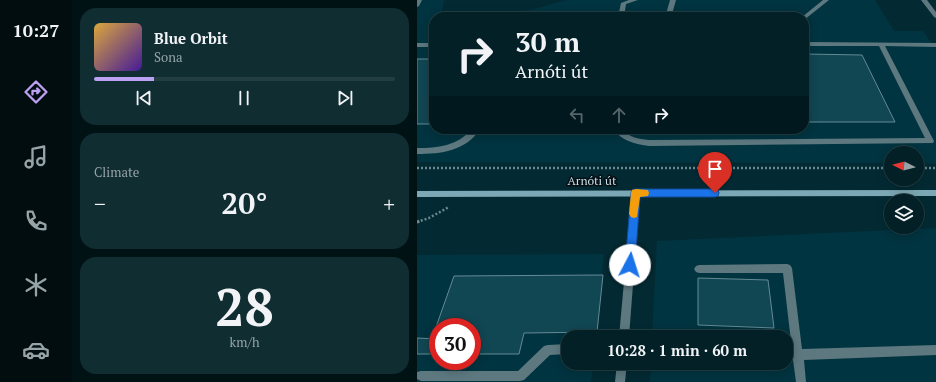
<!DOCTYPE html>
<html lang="en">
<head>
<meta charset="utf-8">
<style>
	body { margin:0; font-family:"PT Serif",serif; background:#102d32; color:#f1f3f6; height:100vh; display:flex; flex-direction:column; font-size:15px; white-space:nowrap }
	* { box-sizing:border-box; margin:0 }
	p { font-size:13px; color:#96a3a7 }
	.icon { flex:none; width:22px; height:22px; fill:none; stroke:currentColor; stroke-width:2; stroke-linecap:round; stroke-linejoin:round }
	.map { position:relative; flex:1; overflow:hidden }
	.drawer { display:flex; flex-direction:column; gap:8px; padding:8px; background:#011215; width:345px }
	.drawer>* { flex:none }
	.top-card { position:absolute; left:12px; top:12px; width:380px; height:122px; border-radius:16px; box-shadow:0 2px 10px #0003,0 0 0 1px #233e43; background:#022026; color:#f1f3f6; overflow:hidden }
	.needle { width:26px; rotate:276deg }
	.buttons { position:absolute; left:467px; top:146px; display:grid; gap:8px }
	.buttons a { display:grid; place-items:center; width:40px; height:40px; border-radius:50%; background:#022026; box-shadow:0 2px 10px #0003,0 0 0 1px #233e43; font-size:20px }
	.speed { position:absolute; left:12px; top:318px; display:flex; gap:8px; font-size:20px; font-weight:700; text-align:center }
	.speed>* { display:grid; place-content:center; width:52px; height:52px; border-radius:50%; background:#022026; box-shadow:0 2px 10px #0003,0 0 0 1px #233e43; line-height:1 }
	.speed .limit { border:6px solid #d22; background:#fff; color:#111 }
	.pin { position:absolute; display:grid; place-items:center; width:34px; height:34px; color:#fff; margin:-41px -17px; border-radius:50% 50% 50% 0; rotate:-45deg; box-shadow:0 0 4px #0007 }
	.pin .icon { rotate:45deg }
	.me { position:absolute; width:44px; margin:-22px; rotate:5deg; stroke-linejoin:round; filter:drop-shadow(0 0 3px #0008) }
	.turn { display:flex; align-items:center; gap:14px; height:84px; padding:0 20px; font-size:18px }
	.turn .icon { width:52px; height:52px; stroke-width:2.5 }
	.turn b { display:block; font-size:28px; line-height:34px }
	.lanes { display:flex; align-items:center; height:38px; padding:0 20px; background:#0003; justify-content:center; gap:20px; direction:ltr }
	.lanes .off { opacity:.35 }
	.big { font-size:30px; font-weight:700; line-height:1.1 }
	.drawer .widget { flex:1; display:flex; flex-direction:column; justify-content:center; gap:6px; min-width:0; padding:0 14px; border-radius:16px; background:#102d32 }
	.drawer .dial { align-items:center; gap:0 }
	.dial b { font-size:52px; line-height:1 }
	.song { display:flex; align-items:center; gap:12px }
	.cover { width:48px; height:48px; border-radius:6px; background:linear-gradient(135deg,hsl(40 70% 55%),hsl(260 70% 35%)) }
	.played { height:4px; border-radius:2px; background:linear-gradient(90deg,#bca0f2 20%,#233e43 20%) }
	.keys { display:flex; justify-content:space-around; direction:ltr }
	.heat { display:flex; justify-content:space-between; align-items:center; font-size:22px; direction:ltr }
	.trip { position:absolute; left:144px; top:330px; width:232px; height:40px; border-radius:16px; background:#022026; box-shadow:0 2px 10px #0003,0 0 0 1px #233e43; font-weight:700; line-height:40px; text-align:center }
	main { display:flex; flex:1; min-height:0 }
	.menu { display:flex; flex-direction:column; width:72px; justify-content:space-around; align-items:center; background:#010d0f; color:#96a3a7 }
	.menu .icon { width:28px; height:28px }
	.menu .on { color:#bca0f2 }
	.menu b { font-size:18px; color:#f1f3f6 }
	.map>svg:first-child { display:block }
	.built { fill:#003440; fill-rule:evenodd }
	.building { fill:#114653; stroke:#658a96 }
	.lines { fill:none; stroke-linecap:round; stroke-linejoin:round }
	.path-far1 { stroke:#6a878e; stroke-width:2.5; stroke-dasharray:2 2; stroke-linecap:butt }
	.path { stroke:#6a878e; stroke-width:3; stroke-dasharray:2.5 2.5; stroke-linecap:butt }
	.lane { fill:#5d787f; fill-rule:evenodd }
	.street { fill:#5d787f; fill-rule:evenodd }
	.secondary { fill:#7ca7b4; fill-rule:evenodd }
	.route { fill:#1a73e8; stroke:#114b97 }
	.slow { fill:#f59e0b }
	.labels { text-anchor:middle; stroke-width:3; stroke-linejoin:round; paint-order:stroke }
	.street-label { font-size:12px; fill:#cbdee4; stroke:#031015 }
</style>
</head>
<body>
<main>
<nav class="menu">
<b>10:27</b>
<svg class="icon on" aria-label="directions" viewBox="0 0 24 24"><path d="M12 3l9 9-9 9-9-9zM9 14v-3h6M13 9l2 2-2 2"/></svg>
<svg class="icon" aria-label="music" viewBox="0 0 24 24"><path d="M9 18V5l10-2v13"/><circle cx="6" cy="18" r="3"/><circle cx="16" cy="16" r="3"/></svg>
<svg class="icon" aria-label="phone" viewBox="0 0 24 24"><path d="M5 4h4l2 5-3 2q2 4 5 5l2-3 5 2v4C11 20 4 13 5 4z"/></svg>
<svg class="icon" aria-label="climate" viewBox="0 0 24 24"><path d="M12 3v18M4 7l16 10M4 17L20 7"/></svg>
<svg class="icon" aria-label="car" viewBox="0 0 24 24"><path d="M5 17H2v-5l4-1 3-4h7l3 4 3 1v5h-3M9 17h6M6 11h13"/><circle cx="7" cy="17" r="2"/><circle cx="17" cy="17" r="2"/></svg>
</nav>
<section class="drawer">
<div class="widget">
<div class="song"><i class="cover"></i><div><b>Blue Orbit</b><p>Sona</p></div></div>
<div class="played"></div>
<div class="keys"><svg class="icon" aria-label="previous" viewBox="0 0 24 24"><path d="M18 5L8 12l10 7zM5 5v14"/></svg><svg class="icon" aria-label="pause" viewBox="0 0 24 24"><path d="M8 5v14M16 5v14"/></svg><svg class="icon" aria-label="next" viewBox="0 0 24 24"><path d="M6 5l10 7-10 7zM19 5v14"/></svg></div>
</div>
<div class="widget"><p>Climate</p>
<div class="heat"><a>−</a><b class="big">20°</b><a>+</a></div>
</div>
<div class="widget dial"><b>28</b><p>km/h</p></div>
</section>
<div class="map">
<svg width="519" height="382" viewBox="0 0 519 382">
	<rect width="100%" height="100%" fill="#032a33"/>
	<path class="built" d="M0,0h27l-3,17h-7v112h370v-112h-312l38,-7 37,-10h308l19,31h29l13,18v115l-19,-1v-10h-26v10l-474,-1z
		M519,228v154h-286l1,-19h135v-26h-134l5,-96z
		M187,254l-8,81h-9l-1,2h-18v26l25,1 -2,18h-174v-127zM21,327h34v34h-34z"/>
	<path class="building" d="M387,54l58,1 33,67h-91z
		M0,59h17v65h-17z
		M186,275l-6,57 -73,1 -5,21h-47v-27h-36l18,-51z
		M281,278l70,2 6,48 -76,-3z
		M0,338l21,1v15h-21z"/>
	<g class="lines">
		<path class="path-far1" d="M0,168h474
			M500,168h19
			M0,222l12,-4 20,-11"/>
		<path class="path" d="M0,222l3,-1"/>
		<path class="lane" d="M0,0h5l-3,6 -2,1z
			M212,0h9l-12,4 -2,13h-6l3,-14z
			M253,0h6l-4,14 2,3h-6l-2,-3z
			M406,0h6l-25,20v-3h-2z
			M387,42l132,1v4l-51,-1 49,95 -1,2 -284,3c-14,-2 -27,-5 -36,-17h8c8,8 17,10 28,11l276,-2 -46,-92h-75z
			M0,43h17v4h-17z
			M55,129h8c-14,22 -39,25 -63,25v-6c21,0 40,-2 55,-19z
			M370,264l3,1 2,3 10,81 134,-4v10l-132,5 2,22h-10l-3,-22h-7v-10h6l-9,-77h-84l-3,-1 -2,-3 2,-3 3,-1z
			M151,344v10l-18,1 -26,25 -4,1h-99l-4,-2v-7l4,-1h97l26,-25 4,-1z"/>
		<path class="street" d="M504,0h6l9,12v6l-2,-1z
			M219,190l3,1 1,2 -11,144h-10l13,-144 1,-2z
			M200,363h10l-2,19h-10z"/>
		<path class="secondary" d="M519,190v6l-519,1v-6z"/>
	</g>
	<path class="route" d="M219,189h79l3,1 1,3 -1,3 -3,1h-75l-5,68 -1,3 -4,2 -4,-2 -1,-3 6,-72 1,-3z"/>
	<path class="slow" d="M219,189l12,1 1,3 -1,3 -8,1 -3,20 -3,1 -3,-1 -2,-3 2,-21 1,-3z"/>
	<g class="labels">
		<g class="street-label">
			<text x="175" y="185">Arnóti út</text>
		</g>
	</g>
</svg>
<div class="buttons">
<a><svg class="needle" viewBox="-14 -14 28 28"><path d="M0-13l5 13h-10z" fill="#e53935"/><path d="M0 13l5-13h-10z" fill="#96a3a7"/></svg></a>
<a><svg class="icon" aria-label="layers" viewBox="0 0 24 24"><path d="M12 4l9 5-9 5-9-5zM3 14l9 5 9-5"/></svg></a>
</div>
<div class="speed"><div class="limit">30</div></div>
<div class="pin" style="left:298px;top:193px;background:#d93025"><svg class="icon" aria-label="arrive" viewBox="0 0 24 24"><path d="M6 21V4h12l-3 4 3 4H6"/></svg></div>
<svg class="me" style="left:213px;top:265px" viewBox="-20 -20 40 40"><circle r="19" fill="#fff"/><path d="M0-13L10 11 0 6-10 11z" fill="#1a73e8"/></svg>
<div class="trip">10:28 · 1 min · 60 m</div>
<div class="top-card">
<div class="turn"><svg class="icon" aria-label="right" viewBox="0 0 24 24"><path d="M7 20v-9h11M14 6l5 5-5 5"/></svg><div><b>30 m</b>Arnóti út</div></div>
<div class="lanes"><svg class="icon off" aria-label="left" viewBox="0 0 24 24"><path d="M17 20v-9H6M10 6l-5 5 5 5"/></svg><svg class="icon off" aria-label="ahead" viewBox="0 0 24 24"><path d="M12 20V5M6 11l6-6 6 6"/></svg><svg class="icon" aria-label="right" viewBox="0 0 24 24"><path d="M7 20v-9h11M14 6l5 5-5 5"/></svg></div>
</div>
</div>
</main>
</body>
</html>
